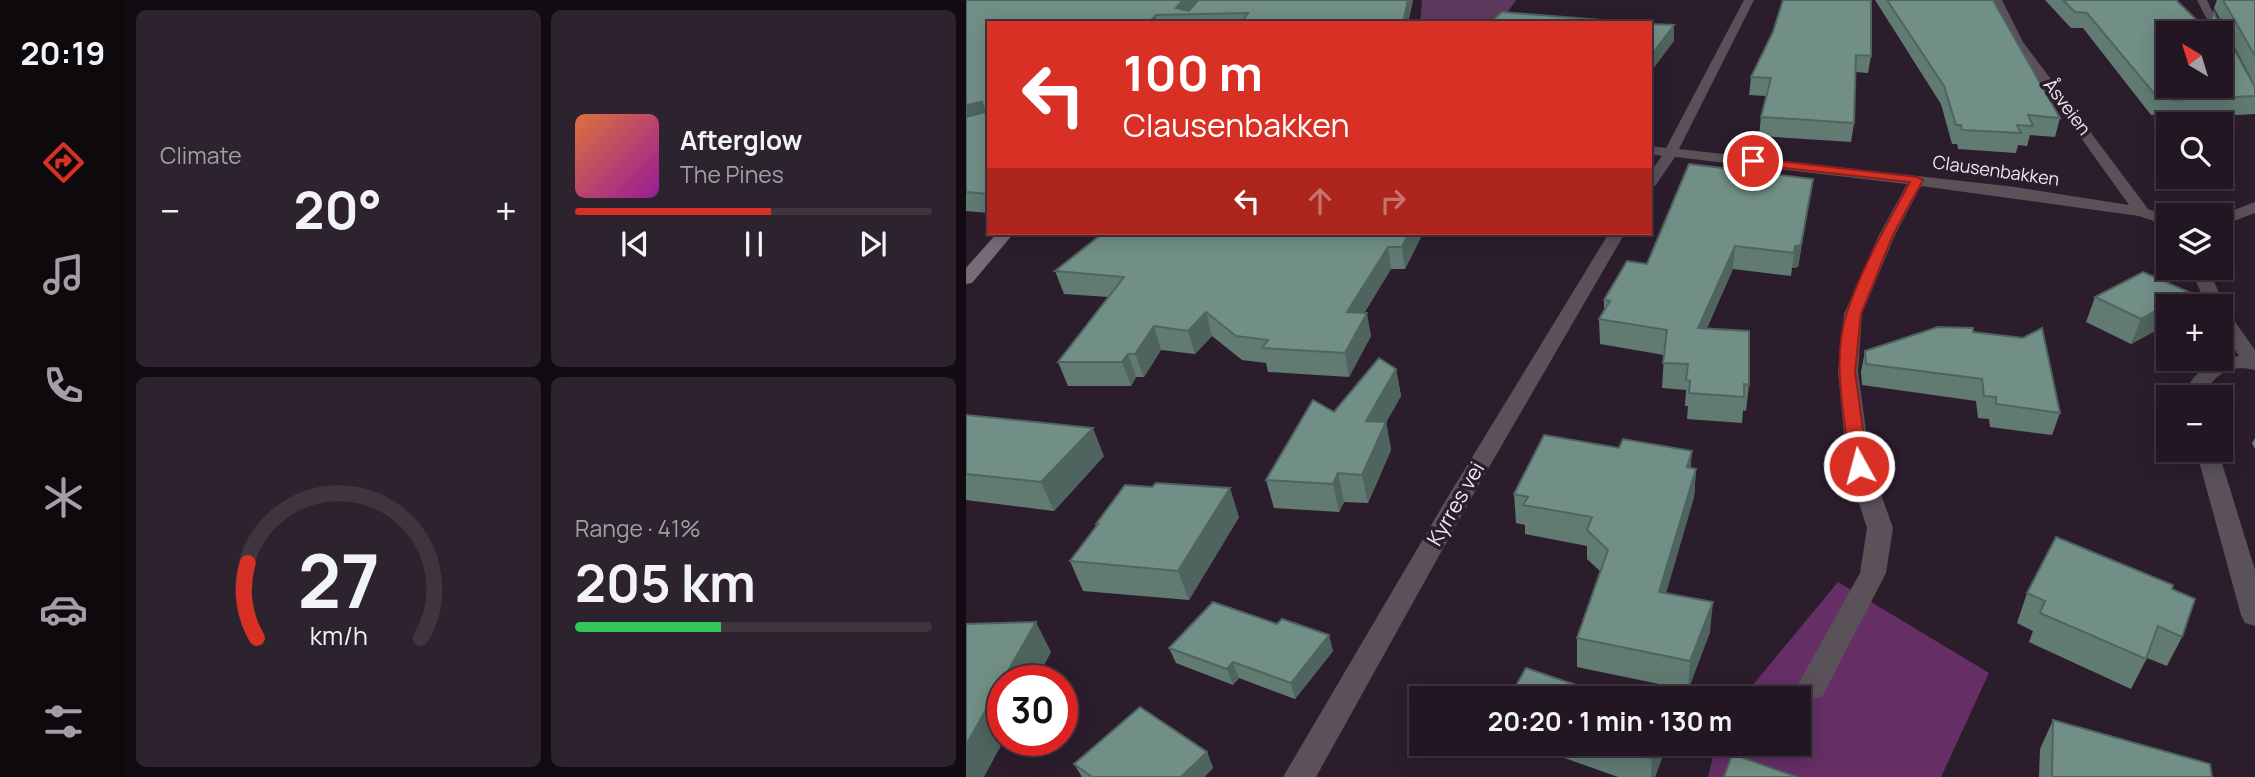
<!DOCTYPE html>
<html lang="en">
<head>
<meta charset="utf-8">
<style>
	body { margin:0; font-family:Manrope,sans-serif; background:#2d232e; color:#f1f3f6; height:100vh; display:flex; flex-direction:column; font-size:26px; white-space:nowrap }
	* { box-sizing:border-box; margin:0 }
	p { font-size:23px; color:#a29fa5 }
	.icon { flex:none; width:38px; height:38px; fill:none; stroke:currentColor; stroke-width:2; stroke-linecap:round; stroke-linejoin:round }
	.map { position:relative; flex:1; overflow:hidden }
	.side { display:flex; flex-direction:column; gap:10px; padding:10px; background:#120c12; width:840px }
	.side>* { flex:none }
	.top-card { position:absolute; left:21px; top:21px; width:665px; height:214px; border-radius:0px; box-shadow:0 4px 18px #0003,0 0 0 2px #3e353f; background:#d93025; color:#fff; overflow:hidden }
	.needle { width:46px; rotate:322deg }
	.tools { position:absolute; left:1190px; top:21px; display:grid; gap:14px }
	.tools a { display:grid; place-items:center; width:77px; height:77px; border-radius:0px; background:#211621; box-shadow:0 4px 18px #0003,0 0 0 2px #3e353f; font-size:35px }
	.speed { position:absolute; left:21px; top:665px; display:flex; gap:14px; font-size:35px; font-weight:700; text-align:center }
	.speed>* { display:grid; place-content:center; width:91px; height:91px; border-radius:50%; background:#211621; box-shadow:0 4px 18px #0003,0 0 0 2px #3e353f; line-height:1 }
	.speed .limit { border:10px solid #d22; background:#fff; color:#111 }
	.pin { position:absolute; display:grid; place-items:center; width:60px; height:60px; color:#fff; margin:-30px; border:4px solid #fff; border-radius:50%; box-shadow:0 2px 7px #0007 }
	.me { position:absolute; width:77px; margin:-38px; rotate:353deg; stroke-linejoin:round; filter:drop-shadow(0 0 5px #0008) }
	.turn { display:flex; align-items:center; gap:24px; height:147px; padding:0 21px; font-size:32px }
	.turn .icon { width:91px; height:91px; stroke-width:2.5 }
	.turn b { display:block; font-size:49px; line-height:60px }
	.lanes { display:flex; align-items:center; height:66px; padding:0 21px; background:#0003; justify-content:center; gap:35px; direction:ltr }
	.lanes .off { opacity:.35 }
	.big { font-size:52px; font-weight:700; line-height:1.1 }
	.side .tile { flex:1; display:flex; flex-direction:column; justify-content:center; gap:10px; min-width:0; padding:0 24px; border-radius:10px; background:#2d232e }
	.side .dial { align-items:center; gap:0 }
	.dial svg { height:182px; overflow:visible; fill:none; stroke:#3e353f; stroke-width:7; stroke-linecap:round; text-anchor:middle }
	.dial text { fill:#f1f3f6; stroke:none }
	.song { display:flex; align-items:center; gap:21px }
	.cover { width:84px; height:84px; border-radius:10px; background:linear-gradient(135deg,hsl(20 70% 55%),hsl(300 70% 35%)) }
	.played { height:7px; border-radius:4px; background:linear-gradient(90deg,#d93025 55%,#3e353f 55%) }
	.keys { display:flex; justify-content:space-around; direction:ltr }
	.heat { display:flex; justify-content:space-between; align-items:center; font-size:38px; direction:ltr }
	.charge { height:10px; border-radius:5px; background:linear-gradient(90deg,#34c759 41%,#3e353f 0) }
	.side .tiles { flex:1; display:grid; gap:10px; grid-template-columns:repeat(2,1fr) }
	.trip { position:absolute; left:443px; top:686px; width:402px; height:70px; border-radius:0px; background:#211621; box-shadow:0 4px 18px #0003,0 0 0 2px #3e353f; font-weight:700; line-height:70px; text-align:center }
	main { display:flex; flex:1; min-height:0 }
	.tabs { display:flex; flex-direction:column; width:126px; justify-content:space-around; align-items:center; background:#0d090d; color:#a29fa5 }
	.tabs .icon { width:49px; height:49px }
	.tabs .on { color:#d93025 }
	.tabs b { font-size:32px; color:#f1f3f6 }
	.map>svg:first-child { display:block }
	.green { fill:#5e395e }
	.forest { fill:#652f65 }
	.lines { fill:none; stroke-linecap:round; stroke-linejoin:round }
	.street { fill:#5a5159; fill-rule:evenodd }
	.secondary { fill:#786b78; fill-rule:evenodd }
	.wall { fill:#617b73; fill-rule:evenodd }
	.shaded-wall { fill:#4f645e }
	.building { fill:#718f86; stroke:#4f645e; stroke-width:2; fill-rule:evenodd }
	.route { fill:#d93025; stroke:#8d1f18; stroke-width:2 }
	.labels { text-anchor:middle; stroke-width:7; stroke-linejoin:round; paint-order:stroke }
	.far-street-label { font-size:18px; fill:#f1e6f1; stroke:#2c1d2c }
	.street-label { font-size:21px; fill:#f1e6f1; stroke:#2c1d2c }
</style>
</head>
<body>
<main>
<nav class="tabs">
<b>20:19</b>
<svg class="icon on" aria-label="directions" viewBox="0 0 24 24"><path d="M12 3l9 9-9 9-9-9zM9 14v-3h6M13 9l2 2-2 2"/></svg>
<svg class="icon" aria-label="music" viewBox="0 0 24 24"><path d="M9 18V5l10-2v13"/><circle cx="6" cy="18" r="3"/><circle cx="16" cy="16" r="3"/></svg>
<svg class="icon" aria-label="phone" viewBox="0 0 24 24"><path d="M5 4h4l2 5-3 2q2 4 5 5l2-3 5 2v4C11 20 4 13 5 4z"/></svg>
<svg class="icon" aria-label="climate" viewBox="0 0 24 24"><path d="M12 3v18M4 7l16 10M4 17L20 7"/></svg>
<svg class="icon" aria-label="car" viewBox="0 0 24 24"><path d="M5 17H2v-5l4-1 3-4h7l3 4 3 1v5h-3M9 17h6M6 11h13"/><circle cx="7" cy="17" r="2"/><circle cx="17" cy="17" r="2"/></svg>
<svg class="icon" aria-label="filters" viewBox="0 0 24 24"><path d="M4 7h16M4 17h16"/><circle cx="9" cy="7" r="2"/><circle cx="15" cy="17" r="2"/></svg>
</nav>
<section class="side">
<div class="tiles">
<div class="tile"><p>Climate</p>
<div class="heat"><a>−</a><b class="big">20°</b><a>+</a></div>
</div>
<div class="tile">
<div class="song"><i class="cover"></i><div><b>Afterglow</b><p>The Pines</p></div></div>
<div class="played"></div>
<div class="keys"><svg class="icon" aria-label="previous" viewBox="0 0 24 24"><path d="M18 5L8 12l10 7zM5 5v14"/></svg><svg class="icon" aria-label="pause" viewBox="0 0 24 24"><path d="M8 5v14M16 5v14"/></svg><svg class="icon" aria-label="next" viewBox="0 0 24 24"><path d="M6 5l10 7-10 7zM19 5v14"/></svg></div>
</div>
<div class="tile dial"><svg viewBox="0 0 100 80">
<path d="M14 69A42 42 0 1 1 86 69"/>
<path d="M14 69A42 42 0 0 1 10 36" stroke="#d93025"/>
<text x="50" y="56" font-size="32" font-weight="700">27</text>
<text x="50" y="72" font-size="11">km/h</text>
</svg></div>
<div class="tile"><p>Range · 41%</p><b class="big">205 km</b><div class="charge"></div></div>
</div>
</section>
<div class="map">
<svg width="1289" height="777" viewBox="0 0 1289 777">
	<rect width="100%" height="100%" fill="#2c1d2c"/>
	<path class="green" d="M456,0h94l-14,20 -82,3z"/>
	<path class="forest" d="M872,582l151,91 -48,104h-233l8,-33h83v-46h-57z"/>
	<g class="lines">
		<path class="street" d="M778,0h10l-75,149 336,38 114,18 -116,-162 -21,-43h10l21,42 125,167 20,7v10l-29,-10 -218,-30 -26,49 -33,79 -4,58 13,94 22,62 -7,45 -64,124 -11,3 -11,-3 -4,-9 64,-115 7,-45 -20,-62 -9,-94 6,-58 35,-79 28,-51 -232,-27 -20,29 -5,1v-15l12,-16 -12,-2v-8l16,2z
			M1231,0h10l16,35 -9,-2z
			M1289,202v11l-34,13v-11z
			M643,233h16l-155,267 -154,277h-33l163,-277z
			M1224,268h18l17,38 -2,4 -2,-4h-14z
			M1255,310l7,2 27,38v20c-25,-6 -41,4 -52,27h-20c11,-27 27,-37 56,-41l-18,-27z
			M1230,450h22l37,120v56l-10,-3 -4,-8z"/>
		<path class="secondary" d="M31,233h17l-42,50 -6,1v-16z"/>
	</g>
	<path class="wall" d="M0,0h447l-5,22 232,1h-651v190l-23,-2z
		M909,0h118l67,118 -5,19 -25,-2 -3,11 -9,-1 -2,8 -58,-4 -1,-5h-5l-11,-40z
		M1079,0h131l31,31 10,-12h3l-6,-11 3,-8h38v114l-89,5 -7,-5 -8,1 -68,-87h-12zM1258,27l28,53 1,6 -29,-55z
		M807,32l98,24 -3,17 -13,-1 -1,51 -3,19 -92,-6 2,-19 5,-21 -17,-1 2,-18z
		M847,179l-15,88 -6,1 -1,8 -58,-7 -26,59 42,57 -3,26 -3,-1 -1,13 -55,-4 1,-13h-3l1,-16 -24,-2 2,-33 -64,-11 -1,-25 5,-7v-12l43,-36z
		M137,233h320l-18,36h-14l-27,44 7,23 -22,41 -81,-5 -2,-9 -24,-3 -30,-24 -17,18 -34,-4 -17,27h-8l-5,9h-63l-10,-24 50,-65 -44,-3 -9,-23z
		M1129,297l73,9v18l-37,20 -45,-22z
		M1007,332l87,81 -8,22 -62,-8 -1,-8 -11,-1 -2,-17 -114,-16 -1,-13 4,-21z
		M430,369l5,27 -15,26 5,28 -23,53 -24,-1 -5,10 -65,-4 -8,-28 68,-68z
		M0,415l138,41 -50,55 -88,-11z
		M1289,438v11l-3,-6z
		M653,448l77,21 -2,28 -28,96 44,39 -22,58 -111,-23v-29l24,-66 -14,-13v-13l-62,-12v-9l-9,-2 -2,-29z
		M273,517l-50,83 -106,-9 -13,-30 27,-35 -1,-2z
		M1206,589l10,48 -15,29 -20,-8 -16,31 -102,-47 4,-11 -16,-8 10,-30z
		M203,648l164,3 -38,48 -56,-21 -6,7 -57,-22z
		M1087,720l159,57h-173l1,-28z
		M559,744h142l-1,3 -11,30h-37z
		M241,752l6,16 -9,9h-122l-8,-13z"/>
	<path class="shaded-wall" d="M217,0h15l-12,14 -10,-6z
		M442,0h5l-5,23h-5z
		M190,15l2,8h-10z
		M708,25v16l-24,32v-16z
		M16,102l6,17 -22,6v-20z
		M847,179l-15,88 -6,1 3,-22z
		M443,233h14l-18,36 -3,-22z
		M769,246l-2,23 -37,84 2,-25z
		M422,247l3,22 -40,66 -4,-23z
		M1223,292l-5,14h-16v18l-37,20 10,-25z
		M240,312l6,24 -17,18 -7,-23z
		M401,313l4,23 -22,41 -4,-24z
		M188,326l7,24 -17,27 -9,-23z
		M162,354l8,23 -5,9 -9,-24z
		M430,369l5,27 -30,53 -5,-28z
		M420,422l5,28 -23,53 -6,-28z
		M127,428l11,28 -50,55 -13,-29z
		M726,451l-2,28 -3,-12z
		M730,469l-2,28 -36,124 1,-29z
		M372,473l6,29 -5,10 -6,-28z
		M264,488l9,29 -50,83 -11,-29z
		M747,602l-3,30 -22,58 2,-29z
		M70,622l15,30 -15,29h-33v59h1l-20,37h-18v-32z
		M363,635l4,16 -38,48 -4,-16z
		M267,662l6,16 -6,7 -6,-16z
		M692,744h9l-1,3 -11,30h-4l1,-18z
		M241,752l6,16 -9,9h-23z"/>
	<path class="building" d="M0,0h217l-7,8 13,3 9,-11h210l-5,23 90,-3 9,-8 138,11h-399l7,-10 -92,2 -8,8h-159v171l-23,-2v-75l19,-5 -3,-10 -16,3z
		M817,0h88v56l-15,-1 -2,68 -93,-6 10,-39 -20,-1 22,-45z
		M921,0h106l67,118 -32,-3 5,11 -16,-1 4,8 -59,-3 -1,-5h-5l-12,-39z
		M1097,0h113l32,31 6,-19 3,7 7,1v11l31,56v9l-83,4 -7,-4 -8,1 -70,-84 -12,-1zM1202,33h53v53h-53z
		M1257,0h32v56z
		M684,24l24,1 -24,32z
		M723,164l124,15 -12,66 -6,1 -1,7 -59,-7 -37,82 51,3v54l-5,-1v13l-55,-4 1,-12 -4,-1 2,-16 -25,-1 4,-33 -68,-11 11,-18 -6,-1 23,-39 20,3z
		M137,233h306l-7,14h-14l-41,65 20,1 -22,40 -83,-5 6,-8 -32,-4 -30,-24 -18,19 -34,-5 -19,28h-7l-6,8h-64l66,-85 -69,-6z
		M1177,272l46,20 -48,27 -46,-22z
		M972,327l35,1v4l50,6 19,-10 18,85 -64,-9v-7l-12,-1 -2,-17 -116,-15 -1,-13z
		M413,358l17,11 -30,52 20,1 -24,53 -24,-2 -5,11 -67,-4 47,-80 21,12z
		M0,415l127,13 -52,54 -75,-8z
		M578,435l75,13 4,-9 69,12 -5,16 9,2 -37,123 54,10 -23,59 -113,-23 31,-88 -21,-20 5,-13 -69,-12 5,-8 -14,-3z
		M190,483l74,5 -52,83 -108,-10 28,-37h-2l29,-39 27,2z
		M1090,537l117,48 -1,4 23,10 -13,38 -24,-11 -12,33 -106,-46 5,-12 -18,-8z
		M247,602l64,22 5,-5 47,16 -38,48 -58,-21 -6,7 -58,-21z
		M70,622l-70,123v-121z
		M560,668l88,30h-105z
		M174,707l67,45 -26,25h-89l-18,-13z
		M1087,720l157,44 2,13h-160z
		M642,744h50l-6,15z
		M766,754l65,23h-73z"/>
	<path class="route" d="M787,158l164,19 6,3 -30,55 -32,79 -6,58 13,94 -3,4 -6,2 -9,-6c-5,-48 -19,-106 -3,-154 15,-45 40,-88 63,-130l-161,-18v-5z"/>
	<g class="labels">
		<g class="far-street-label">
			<text transform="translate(1101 107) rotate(53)" y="6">Åsveien</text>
			<text transform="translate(1030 171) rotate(8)" y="6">Clausenbakken</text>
		</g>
		<g class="street-label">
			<text transform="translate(490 504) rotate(-60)" y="7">Kyrres vei</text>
		</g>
	</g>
</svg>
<div class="tools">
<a><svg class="needle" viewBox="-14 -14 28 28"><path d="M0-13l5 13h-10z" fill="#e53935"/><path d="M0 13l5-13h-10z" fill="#a29fa5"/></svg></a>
<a><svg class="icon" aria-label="search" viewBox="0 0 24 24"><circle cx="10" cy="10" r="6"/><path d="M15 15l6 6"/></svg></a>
<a><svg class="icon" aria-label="layers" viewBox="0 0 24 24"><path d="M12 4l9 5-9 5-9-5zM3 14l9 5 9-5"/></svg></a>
<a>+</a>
<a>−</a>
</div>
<div class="speed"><div class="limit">30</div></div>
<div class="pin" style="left:787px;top:161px;background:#d93025"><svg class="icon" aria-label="arrive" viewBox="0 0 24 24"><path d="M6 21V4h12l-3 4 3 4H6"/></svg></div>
<svg class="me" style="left:893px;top:466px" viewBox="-20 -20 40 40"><circle r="17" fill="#d93025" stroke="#fff" stroke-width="3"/><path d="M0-11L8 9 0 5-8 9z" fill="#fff"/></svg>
<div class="trip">20:20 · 1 min · 130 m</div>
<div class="top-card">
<div class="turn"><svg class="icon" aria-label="left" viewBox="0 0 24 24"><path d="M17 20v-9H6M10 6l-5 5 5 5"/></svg><div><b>100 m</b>Clausenbakken</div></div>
<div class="lanes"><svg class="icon" aria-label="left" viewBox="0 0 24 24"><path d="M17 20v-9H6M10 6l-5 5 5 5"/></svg><svg class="icon off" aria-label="ahead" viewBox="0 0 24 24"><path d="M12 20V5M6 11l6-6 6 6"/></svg><svg class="icon off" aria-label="right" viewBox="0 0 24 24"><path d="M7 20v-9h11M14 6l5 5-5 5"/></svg></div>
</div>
</div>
</main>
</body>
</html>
